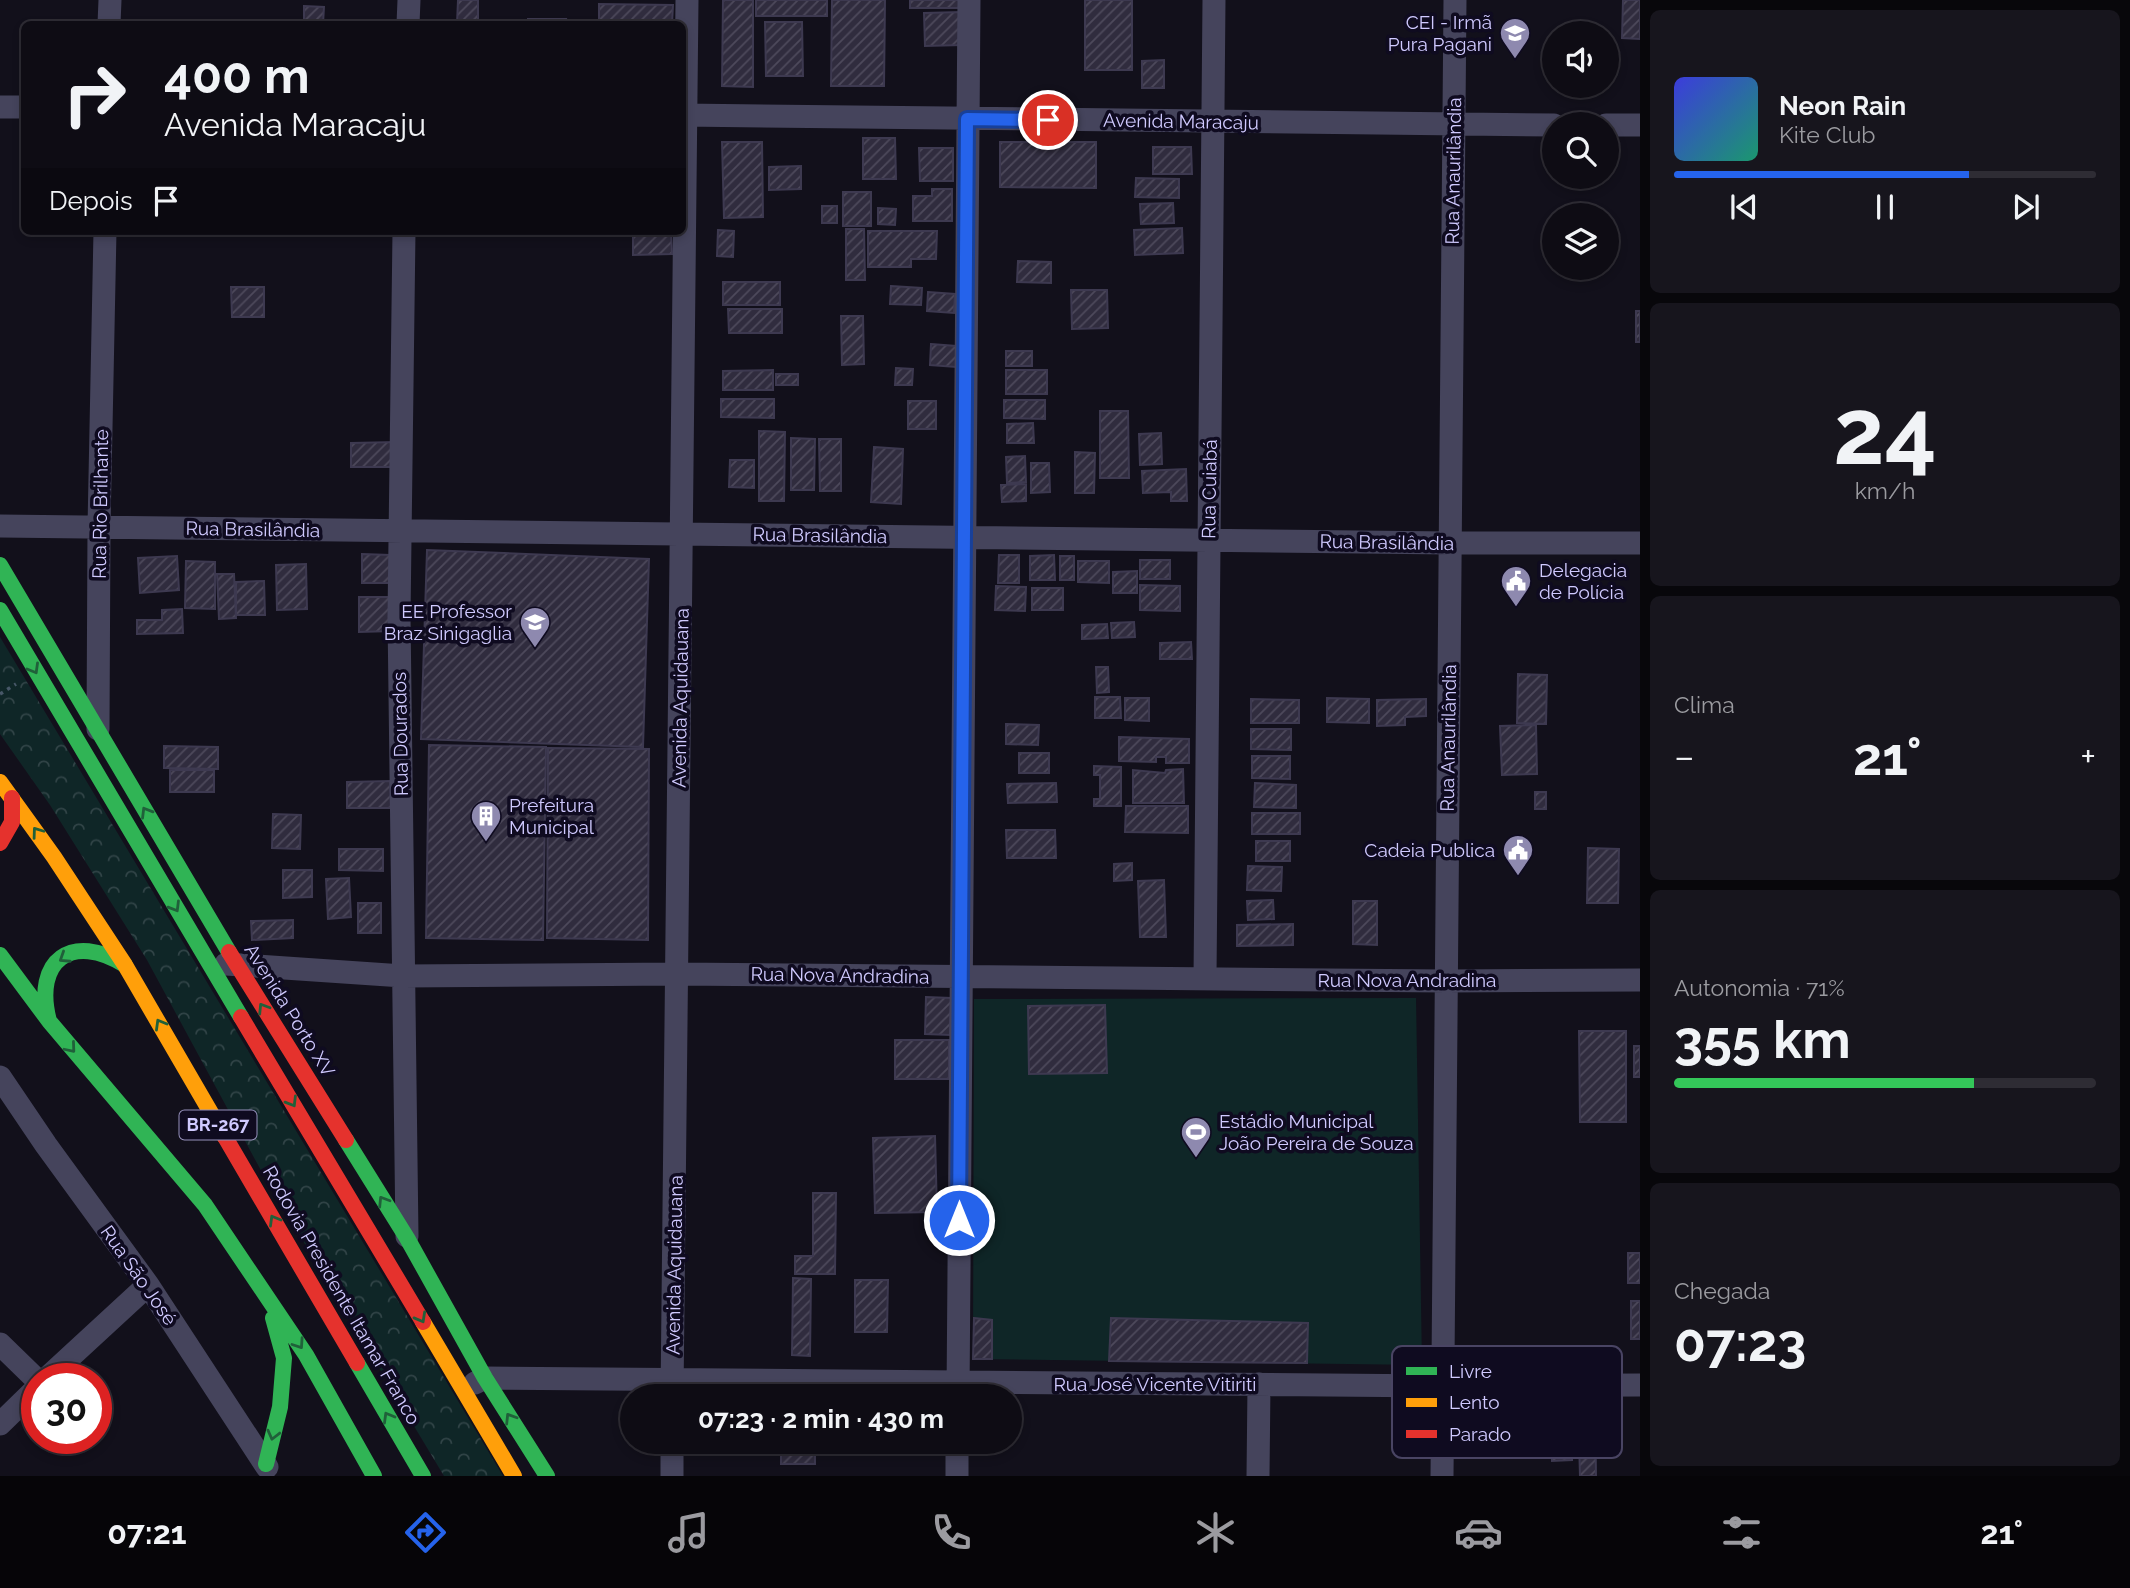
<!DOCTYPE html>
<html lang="pt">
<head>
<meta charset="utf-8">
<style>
	body { margin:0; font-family:Raleway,sans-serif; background:#17151d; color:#f1f3f6; height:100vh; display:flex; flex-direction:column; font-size:26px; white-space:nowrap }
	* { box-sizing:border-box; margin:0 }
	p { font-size:23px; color:#9b9ba0 }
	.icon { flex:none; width:38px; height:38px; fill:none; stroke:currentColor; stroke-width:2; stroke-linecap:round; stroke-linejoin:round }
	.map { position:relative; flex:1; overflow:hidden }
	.drawer { display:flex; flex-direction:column; gap:10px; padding:10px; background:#08070b; width:490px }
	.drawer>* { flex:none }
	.guide { position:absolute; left:21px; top:21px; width:665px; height:214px; border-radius:10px; box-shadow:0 4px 10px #0003,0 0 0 2px #2e2c34; background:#0e0c14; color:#f1f3f6; overflow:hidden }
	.buttons { position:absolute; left:1542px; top:21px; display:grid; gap:14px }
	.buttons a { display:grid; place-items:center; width:77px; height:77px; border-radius:50%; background:#0e0c14; box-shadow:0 4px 10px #0003,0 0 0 2px #2e2c34; font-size:35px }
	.speed { position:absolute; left:21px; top:1363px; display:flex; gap:14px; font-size:35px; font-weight:700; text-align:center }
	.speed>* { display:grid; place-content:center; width:91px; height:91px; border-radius:50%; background:#0e0c14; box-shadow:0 4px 10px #0003,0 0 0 2px #2e2c34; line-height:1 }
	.speed .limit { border:10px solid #d22; background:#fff; color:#111 }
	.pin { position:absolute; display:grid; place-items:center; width:60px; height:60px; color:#fff; margin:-30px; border:4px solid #fff; border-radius:50%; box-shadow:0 2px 7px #0007 }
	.me { position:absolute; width:77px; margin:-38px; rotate:0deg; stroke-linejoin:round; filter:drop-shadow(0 0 5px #0008) }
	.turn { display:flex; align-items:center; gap:24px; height:147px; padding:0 28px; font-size:32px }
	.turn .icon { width:91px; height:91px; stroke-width:2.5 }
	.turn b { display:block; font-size:49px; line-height:60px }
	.then { display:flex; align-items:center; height:66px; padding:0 28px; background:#0003; gap:14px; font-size:26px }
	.big { font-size:52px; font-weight:700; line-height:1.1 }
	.drawer .widget { flex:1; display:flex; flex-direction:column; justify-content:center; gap:10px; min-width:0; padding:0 24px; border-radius:10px; background:#17151d }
	.drawer .dial { align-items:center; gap:0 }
	.dial b { font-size:91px; line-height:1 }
	.song { display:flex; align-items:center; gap:21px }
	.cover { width:84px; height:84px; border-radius:10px; background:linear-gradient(135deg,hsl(240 70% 55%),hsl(160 70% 35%)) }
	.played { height:7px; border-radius:4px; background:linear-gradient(90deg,#2563eb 70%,#2e2c34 70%) }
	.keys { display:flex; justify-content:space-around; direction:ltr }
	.heat { display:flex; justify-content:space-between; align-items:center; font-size:38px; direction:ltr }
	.charge { height:10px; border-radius:5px; background:linear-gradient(90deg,#34c759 71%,#2e2c34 0) }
	.trip { position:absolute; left:620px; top:1384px; width:402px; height:70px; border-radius:35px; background:#0e0c14; box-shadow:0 4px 10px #0003,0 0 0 2px #2e2c34; font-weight:700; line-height:70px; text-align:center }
	.menu { display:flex; height:112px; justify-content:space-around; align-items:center; background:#060508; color:#9b9ba0 }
	.menu .icon { width:49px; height:49px }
	.menu .current { color:#2563eb }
	.menu b { font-size:32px; color:#f1f3f6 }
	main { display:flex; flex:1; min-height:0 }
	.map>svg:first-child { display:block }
	.park { fill:url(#park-crowns) }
	.pitch { fill:#0f2627 }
	.building { fill:url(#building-hatch); stroke:#3d3950; stroke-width:2 }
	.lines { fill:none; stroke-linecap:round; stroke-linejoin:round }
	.path { stroke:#475767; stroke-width:3.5; stroke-dasharray:3.5 5; stroke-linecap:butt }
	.street { stroke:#45445c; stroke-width:23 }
	.fast { stroke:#30b455; stroke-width:16 }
	.slow { stroke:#ff9f0a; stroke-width:16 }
	.jam { stroke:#e5322d; stroke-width:16 }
	.oneway { stroke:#20603a }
	.route-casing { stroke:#184099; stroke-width:18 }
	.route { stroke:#2563eb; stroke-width:12 }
	.labels { text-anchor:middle; stroke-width:7; stroke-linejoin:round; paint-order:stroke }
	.shield { fill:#0f0b20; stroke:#9691bc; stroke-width:2 }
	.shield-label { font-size:18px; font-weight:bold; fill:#d0caff }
	.poi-label { font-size:19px; fill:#d0caff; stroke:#0f0b20; text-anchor:end }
	.street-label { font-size:19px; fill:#d0caff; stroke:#0f0b20 }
	.key { fill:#0f0b20; stroke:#494463; stroke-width:2 }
	.key-label { font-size:19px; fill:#d0caff }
</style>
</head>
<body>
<main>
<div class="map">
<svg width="1640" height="1476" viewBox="0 0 1640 1476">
	<defs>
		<pattern id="park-crowns" width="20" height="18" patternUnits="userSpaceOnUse" patternTransform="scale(1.75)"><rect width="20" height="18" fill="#0f2627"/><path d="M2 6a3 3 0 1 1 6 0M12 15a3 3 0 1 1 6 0" fill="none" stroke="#314447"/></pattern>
		<pattern id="building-hatch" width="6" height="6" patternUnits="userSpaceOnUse" patternTransform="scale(1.75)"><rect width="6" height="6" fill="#302c3e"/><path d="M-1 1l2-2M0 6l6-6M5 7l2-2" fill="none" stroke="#4d495b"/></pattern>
	</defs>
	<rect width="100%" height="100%" fill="#12101b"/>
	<path class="park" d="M0,637l503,839h-59l-180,-300 -117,-216 -97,-155 -50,-71z"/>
	<path class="pitch" d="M1416,998l6,367 -449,-6 1,-360z"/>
	<path class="building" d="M458,0h20v24h-21z
		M723,0h30v87l-31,-1z
		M756,0h71v16h-71z
		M832,0h53l-1,86h-53z
		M910,0h49v8h-49z
		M1085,0h47v70h-47z
		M1623,0h17v39l-18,-1z
		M599,4l74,1 -1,19h-73z
		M304,6l20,1 -1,17h-19z
		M961,12l1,33 -37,1 -1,-33z
		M528,19h38l-1,5h-37z
		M765,22h37l1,54h-37z
		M1164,60v28h-22v-27z
		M863,138h32l1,41h-33z
		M722,142h40l1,75 -39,1z
		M1000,142h96v46l-96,-1z
		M1153,147h38l1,27h-39z
		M919,148h34v33h-33z
		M801,166v23l-32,1v-23z
		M1136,178l43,1v19l-44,-1z
		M932,189h20v32h-39v-25h19z
		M843,192h28v34h-28z
		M1173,203l1,20 -33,1 -1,-20z
		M822,206h15v17h-15z
		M878,208l18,1 -1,16 -17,-1z
		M1182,228l1,25 -48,2 -1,-25z
		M846,229h18l1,51h-19z
		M718,230l16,1 -1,26 -16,-1z
		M326,231h77v3h-77z
		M633,231h38l1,23 -39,1z
		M868,231h69l-1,28h-25v8h-43z
		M1018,261l33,1v21l-34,-1z
		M723,282h57v23h-57z
		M891,286l31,2 -1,17 -31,-1z
		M231,287h33v30h-32z
		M1071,290h36l1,38 -36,1z
		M928,292l27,2 -1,19 -27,-2z
		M728,309h54v24h-53z
		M1636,311h4v31h-4z
		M841,316h22l1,48 -22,1z
		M931,344l25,2v21l-26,-2z
		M1006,351h26v15h-26z
		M896,368l17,1 -1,16h-17z
		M773,370v20h-50v-19z
		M1006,370h41v24h-41z
		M776,374h22v11h-22z
		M721,399h53v19l-53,-1z
		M1004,400h41v19l-41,-1z
		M908,401h28v28h-28z
		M1100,411h28l1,67h-29z
		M1033,423l1,20h-27v-19z
		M759,431l26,1 -1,69h-25z
		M1161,433l1,31 -22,1 -1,-31z
		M791,438l24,1 -1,51h-23z
		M819,439h22v52h-21z
		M396,442v25h-45v-24z
		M874,447l29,2 -2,55 -30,-2z
		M1075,452l20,1 -1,40h-19z
		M1025,456l1,26 -19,1 -1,-26z
		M730,460h24v28l-25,-1z
		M1031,463h18l1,29 -19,1z
		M1186,469l1,32h-16v-9l-28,1 -1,-22z
		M1026,484v17l-24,1 -1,-17z
		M427,550l222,9 -6,188 -222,-8z
		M362,554l28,1v28h-28z
		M999,555h20v28h-21z
		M1054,555l1,25h-25v-24z
		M177,556l2,34 -39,3 -2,-35z
		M1060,556h14v24h-14z
		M1140,560h30v19h-30z
		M186,561l29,1v47l-30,-1z
		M1078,561h31v22l-31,-1z
		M306,564l1,45 -30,1 -1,-45z
		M1137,571v22h-24v-21z
		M217,574h17l2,44 -17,1z
		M264,581l1,34h-29v-33z
		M1140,585l40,1v25l-40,-1z
		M996,586l30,1 -1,24 -30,-1z
		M1032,588h31v22h-31z
		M359,597h32l1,34 -33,1z
		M182,609l1,24 -46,1v-14h25v-10z
		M1134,622l1,15 -23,1 -1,-15z
		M1107,624l1,14 -26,1v-14z
		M1191,642l1,17h-32v-16z
		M1096,667h12l1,25 -12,1z
		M1518,674l29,1 -1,49 -29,-1z
		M1095,697h25l1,21h-26z
		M1125,698h24v23l-24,-1z
		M1327,698l42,1v24l-42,-1z
		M1251,699l48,1v23h-48z
		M1426,699v17l-21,1v8l-28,1v-26z
		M1006,724l33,1 -1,20 -32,-1z
		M1536,725l1,49 -35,1 -2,-49z
		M1251,729h40v21l-40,-1z
		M1119,737l70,2v24h-23v-6h-10v5l-37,-1z
		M429,745l117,2 -3,193 -117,-2z
		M164,746l54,1v22l-54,-1z
		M548,748l101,1 -1,191 -101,-2z
		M1019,753h30v20h-30z
		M1252,756h38v23l-38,-1z
		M1094,766l27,1v39h-27v-7h6v-24h-6z
		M1183,769l1,34h-51v-33l32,3 1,-3z
		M170,770h44v22h-44z
		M390,781l1,27h-44v-26z
		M1056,783l1,19 -49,1 -1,-19z
		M1255,783l41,2v23l-42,-1z
		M1535,792h11v17h-11z
		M1126,806h62v27l-63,-1z
		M1252,813h48v21h-48z
		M273,814l28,1 -1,34 -28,-1z
		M1006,830h49l1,28h-49z
		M1256,841h34v20h-34z
		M1588,848l31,1 -1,54h-31z
		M339,849h44v22l-44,-1z
		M1132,863v17l-18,1v-17z
		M1248,866l34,1 -1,24 -34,-1z
		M283,870h29v27l-29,1z
		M349,878l2,39 -23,2 -2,-40z
		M1164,880l2,57h-26l-2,-56z
		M1273,900l1,19 -26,1 -1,-19z
		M1353,901h24v44l-24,-1z
		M358,903h23v30h-23z
		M293,920v18l-41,2 -1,-19z
		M1293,924v21l-56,1v-21z
		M926,997l25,1 -1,37 -25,-1z
		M1105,1005l2,68 -78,1 -1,-68z
		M1579,1031h47v91h-46z
		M895,1040h54v39h-54z
		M1634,1046h6v31h-6z
		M935,1136l2,76 -62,1 -2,-75z
		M813,1193h23l-1,81h-40v-18h18z
		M1628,1253h12v30h-12z
		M793,1278l18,1 -1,77 -18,-1z
		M855,1280h33l-1,52h-32z
		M1631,1301h9v38h-9z
		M974,1318l18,2v39h-19z
		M1111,1318l197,5 -1,40 -198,-2z
		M1595,1404l1,72h-16l-2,-71z
		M1572,1431v29l-20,1 -1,-29z
		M781,1442h34v22h-34z"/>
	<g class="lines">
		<path class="path" d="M0,694l16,-10"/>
		<path class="street" d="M109,24l1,-24
			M408,24l1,-24
			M0,107h24
			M682,115l872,10
			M1606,125h34
			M404,231l-5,386 8,619
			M0,526l1450,17h190
			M98,729l1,-202 6,-296
			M226,964l177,12 274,-2 769,7 194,-1
			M1205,978l9,-978
			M0,1077l46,68 102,140 119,182
			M0,1344l37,36
			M46,1379l102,-94
			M475,1383l10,-5 957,8 198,-1
			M672,1396l15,-1396
			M958,1396l11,-1396
			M0,1424l37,-36
			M672,1476v-34
			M957,1476v-34
			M1258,1476l1,-92
			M1442,1476l13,-1476"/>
		<path class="fast" d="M0,565l229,387
			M0,610l241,407
			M0,955l49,66 156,184 101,150 68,121
			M49,1021c-16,-61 23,-89 76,-56
			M346,1140l61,98 78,140 62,98
			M357,1363l66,113
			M266,1464l14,-57 4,-49 -11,-40"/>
		<path class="slow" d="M0,782l54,75 71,108 100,172
			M423,1322l91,154"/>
		<path class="jam" d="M0,843l12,-21v-24
			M229,952l117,188
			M241,1017l182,305
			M225,1137l132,226"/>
	</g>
	<defs><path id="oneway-chevron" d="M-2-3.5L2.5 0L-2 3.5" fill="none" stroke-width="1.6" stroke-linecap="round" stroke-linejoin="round" transform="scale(1.75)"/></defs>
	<g class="oneway">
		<use href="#oneway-chevron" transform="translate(34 669) rotate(60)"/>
		<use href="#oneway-chevron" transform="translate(146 812) rotate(-121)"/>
		<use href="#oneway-chevron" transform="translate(37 832) rotate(-126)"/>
		<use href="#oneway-chevron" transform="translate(175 907) rotate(59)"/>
		<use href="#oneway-chevron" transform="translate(64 958) rotate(147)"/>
		<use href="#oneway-chevron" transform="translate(263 1008) rotate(-122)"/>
		<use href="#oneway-chevron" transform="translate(160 1024) rotate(-120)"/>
		<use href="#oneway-chevron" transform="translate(71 1048) rotate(50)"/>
		<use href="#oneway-chevron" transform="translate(292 1102) rotate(59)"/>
		<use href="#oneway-chevron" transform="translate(383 1201) rotate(-122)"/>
		<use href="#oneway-chevron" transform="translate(274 1220) rotate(-120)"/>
		<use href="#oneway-chevron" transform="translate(421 1318) rotate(61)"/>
		<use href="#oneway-chevron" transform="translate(299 1344) rotate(56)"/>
		<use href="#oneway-chevron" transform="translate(388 1417) rotate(-120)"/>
		<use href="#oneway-chevron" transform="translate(510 1418) rotate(-122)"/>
		<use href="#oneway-chevron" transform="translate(273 1435) rotate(104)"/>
	</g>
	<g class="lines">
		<g class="route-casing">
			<path id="route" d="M959,1220l8,-1101 81,1"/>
		</g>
		<use href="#route" class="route"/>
	</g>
	<defs>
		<g id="school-pin" transform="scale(1.575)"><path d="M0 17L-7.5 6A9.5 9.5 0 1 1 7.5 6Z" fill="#8e89af" stroke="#0f0b20"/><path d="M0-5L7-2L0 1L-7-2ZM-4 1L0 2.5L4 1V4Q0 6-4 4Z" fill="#fff"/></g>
		<g id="civic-pin" transform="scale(1.575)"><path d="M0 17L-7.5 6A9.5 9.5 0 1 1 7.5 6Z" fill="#8e89af" stroke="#0f0b20"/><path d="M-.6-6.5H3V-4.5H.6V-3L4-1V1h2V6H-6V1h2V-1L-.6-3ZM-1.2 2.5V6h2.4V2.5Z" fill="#fff"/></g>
		<g id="building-pin" transform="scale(1.575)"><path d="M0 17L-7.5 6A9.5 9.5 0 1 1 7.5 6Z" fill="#8e89af" stroke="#0f0b20"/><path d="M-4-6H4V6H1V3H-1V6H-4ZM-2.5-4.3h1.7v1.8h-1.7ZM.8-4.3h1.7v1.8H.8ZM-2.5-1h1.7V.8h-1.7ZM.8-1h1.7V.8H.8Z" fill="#fff"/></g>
		<g id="stadium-pin" transform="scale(1.575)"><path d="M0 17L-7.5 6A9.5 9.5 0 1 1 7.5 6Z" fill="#8e89af" stroke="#0f0b20"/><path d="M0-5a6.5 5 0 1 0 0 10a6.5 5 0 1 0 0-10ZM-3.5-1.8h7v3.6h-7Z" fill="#fff"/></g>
	</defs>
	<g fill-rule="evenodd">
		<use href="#school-pin" x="1515" y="33"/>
		<use href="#civic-pin" x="1516" y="581"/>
		<use href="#school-pin" x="535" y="622"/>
		<use href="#building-pin" x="486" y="816"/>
		<use href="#civic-pin" x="1518" y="850"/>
		<use href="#stadium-pin" x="1196" y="1132"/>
	</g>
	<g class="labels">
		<rect class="shield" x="179.5" y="1110.5" width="77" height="29" rx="5"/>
		<g class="shield-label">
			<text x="218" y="1131">BR-267</text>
		</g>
		<g class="poi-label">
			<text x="1492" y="29">CEI - Irmã<tspan x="1492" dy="22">Pura Pagani</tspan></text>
			<text x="1539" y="577" text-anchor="start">Delegacia<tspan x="1539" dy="22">de Polícia</tspan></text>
			<text x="512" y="618">EE Professor<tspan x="512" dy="22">Braz Sinigaglia</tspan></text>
			<text x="509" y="812" text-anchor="start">Prefeitura<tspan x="509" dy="22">Municipal</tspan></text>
			<text x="1495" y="857">Cadeia Publica</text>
			<text x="1219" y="1128" text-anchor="start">Estádio Municipal<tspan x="1219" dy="22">João Pereira de Souza</tspan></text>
		</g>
		<g class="street-label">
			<text transform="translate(1181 121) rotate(1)" y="7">Avenida Maracaju</text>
			<text transform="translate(1453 171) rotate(-89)" y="7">Rua Anaurilândia</text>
			<text transform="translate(1209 489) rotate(-89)" y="7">Rua Cuiabá</text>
			<text transform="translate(100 504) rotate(-89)" y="7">Rua Rio Brilhante</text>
			<text transform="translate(253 529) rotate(1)" y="7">Rua Brasilândia</text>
			<text transform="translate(820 535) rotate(1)" y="7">Rua Brasilândia</text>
			<text transform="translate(1387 542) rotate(1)" y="7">Rua Brasilândia</text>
			<text transform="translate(680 698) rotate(-89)" y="7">Avenida Aquidauana</text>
			<text transform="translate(400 734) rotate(-91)" y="7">Rua Dourados</text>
			<text transform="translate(1448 738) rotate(-89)" y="7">Rua Anaurilândia</text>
			<text transform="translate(840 975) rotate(1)" y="7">Rua Nova Andradina</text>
			<text x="1407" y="987">Rua Nova Andradina</text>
			<text transform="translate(290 1010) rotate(58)" y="7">Avenida Porto XV</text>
			<text transform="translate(674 1265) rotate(-89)" y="7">Avenida Aquidauana</text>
			<text transform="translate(139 1275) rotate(55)" y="7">Rua São José</text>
			<text transform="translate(342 1295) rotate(60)" y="7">Rodovia Presidente Itamar Franco</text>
			<text x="1155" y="1391">Rua José Vicente Vitiriti</text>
		</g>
	</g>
	<rect x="1392" y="1346" width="230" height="112" rx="10" class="key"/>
	<rect x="1406" y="1367" width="31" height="8" fill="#30b455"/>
	<rect x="1406" y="1398" width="31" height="9" fill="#ff9f0a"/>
	<rect x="1406" y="1430" width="31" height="8" fill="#e5322d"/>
	<g class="key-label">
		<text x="1449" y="1378">Livre</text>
		<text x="1449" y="1409">Lento</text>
		<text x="1449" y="1441">Parado</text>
	</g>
</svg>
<div class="buttons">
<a><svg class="icon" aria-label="sound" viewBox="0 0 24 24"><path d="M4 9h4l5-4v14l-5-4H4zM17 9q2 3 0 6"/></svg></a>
<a><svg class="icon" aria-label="search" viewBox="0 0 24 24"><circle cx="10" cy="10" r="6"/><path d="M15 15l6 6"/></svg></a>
<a><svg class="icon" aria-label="layers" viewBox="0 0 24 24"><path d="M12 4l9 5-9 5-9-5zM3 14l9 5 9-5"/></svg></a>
</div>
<div class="speed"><div class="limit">30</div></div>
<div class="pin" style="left:1048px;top:120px;background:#d93025"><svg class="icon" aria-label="arrive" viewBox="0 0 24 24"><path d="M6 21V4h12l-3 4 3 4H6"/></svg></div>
<svg class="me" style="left:959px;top:1220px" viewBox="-20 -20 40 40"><circle r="17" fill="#2563eb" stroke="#fff" stroke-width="3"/><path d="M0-11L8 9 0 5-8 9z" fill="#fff"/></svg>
<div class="trip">07:23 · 2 min · 430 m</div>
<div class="guide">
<div class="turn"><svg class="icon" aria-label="right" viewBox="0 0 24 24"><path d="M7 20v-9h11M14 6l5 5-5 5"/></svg><div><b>400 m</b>Avenida Maracaju</div></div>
<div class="then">Depois<svg class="icon" aria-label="arrive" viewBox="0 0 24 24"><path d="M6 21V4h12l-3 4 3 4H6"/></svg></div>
</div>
</div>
<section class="drawer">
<div class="widget">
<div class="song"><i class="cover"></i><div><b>Neon Rain</b><p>Kite Club</p></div></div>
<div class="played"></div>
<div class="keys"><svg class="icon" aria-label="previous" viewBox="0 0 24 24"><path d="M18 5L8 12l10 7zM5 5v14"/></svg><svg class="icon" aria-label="pause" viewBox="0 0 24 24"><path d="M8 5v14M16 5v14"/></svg><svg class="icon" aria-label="next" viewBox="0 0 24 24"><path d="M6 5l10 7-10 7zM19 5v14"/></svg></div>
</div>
<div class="widget dial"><b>24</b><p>km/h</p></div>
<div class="widget"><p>Clima</p>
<div class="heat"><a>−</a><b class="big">21°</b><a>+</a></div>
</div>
<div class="widget"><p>Autonomia · 71%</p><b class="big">355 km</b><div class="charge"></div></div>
<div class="widget"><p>Chegada</p><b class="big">07:23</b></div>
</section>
</main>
<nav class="menu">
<b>07:21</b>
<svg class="icon current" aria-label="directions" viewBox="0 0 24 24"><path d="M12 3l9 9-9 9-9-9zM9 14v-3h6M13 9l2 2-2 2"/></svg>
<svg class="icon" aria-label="music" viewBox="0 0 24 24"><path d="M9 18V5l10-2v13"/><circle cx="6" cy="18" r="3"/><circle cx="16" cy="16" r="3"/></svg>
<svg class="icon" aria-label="phone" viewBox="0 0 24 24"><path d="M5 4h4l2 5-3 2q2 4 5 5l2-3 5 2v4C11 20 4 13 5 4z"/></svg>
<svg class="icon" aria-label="climate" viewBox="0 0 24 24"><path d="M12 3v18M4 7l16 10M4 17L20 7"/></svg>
<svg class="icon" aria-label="car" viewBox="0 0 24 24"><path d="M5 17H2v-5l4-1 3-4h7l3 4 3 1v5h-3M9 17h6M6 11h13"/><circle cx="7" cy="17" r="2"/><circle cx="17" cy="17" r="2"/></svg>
<svg class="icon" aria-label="filters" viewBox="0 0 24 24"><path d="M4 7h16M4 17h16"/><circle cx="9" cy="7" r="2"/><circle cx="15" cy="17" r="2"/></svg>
<b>21°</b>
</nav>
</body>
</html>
